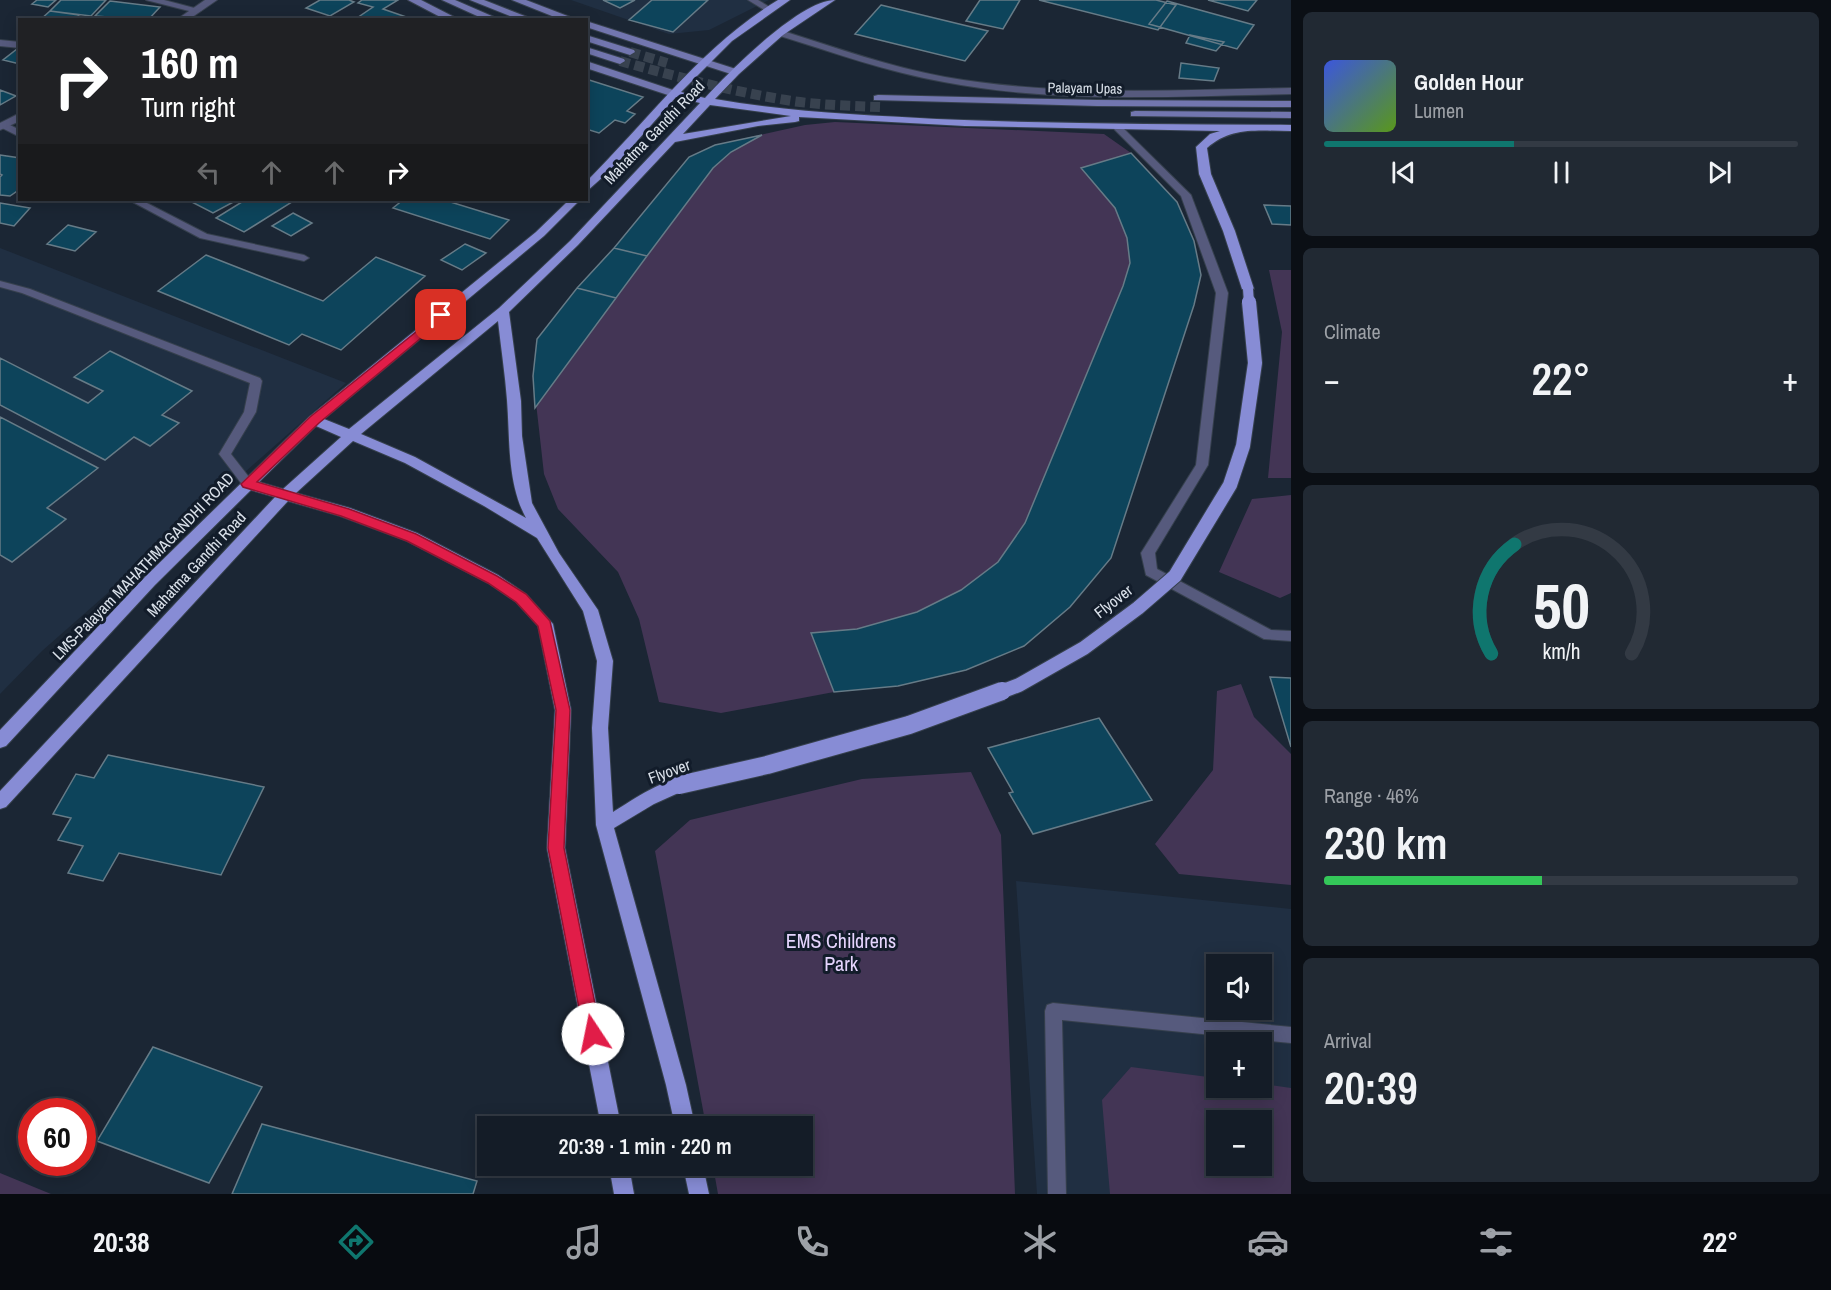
<!DOCTYPE html>
<html lang="en">
<head>
<meta charset="utf-8">
<style>
	body { margin:0; font-family:"Archivo Narrow",sans-serif; background:#212933; color:#f1f3f6; height:100vh; display:flex; flex-direction:column; font-size:22px; white-space:nowrap }
	* { box-sizing:border-box; margin:0 }
	p { font-size:20px; color:#9da1a7 }
	.icon { flex:none; width:33px; height:33px; fill:none; stroke:currentColor; stroke-width:2; stroke-linecap:round; stroke-linejoin:round }
	.map { position:relative; flex:1; overflow:hidden }
	.details { display:flex; flex-direction:column; gap:12px; padding:12px; background:#0b0f15; width:540px }
	.details>* { flex:none }
	.top-card { position:absolute; left:18px; top:18px; width:570px; height:183px; border-radius:0px; box-shadow:0 3px 15px #0003,0 0 0 2px #333a44; background:#202124; color:#fff; overflow:hidden }
	.controls { position:absolute; left:1206px; top:954px; display:grid; gap:12px }
	.controls a { display:grid; place-items:center; width:66px; height:66px; border-radius:0px; background:#141c27; box-shadow:0 3px 15px #0003,0 0 0 2px #333a44; font-size:30px }
	.speed { position:absolute; left:18px; top:1098px; display:flex; gap:12px; font-size:30px; font-weight:700; text-align:center }
	.speed>* { display:grid; place-content:center; width:78px; height:78px; border-radius:50%; background:#141c27; box-shadow:0 3px 15px #0003,0 0 0 2px #333a44; line-height:1 }
	.speed .limit { border:9px solid #d22; background:#fff; color:#111 }
	.pin { position:absolute; display:grid; place-items:center; width:51px; height:51px; color:#fff; margin:-26px; border-radius:12px; box-shadow:0 3px 9px #0006 }
	.me { position:absolute; width:66px; margin:-33px; rotate:349deg; stroke-linejoin:round; filter:drop-shadow(0 0 4px #0008) }
	.turn { display:flex; align-items:center; gap:21px; height:126px; padding:0 24px; font-size:27px }
	.turn .icon { width:78px; height:78px; stroke-width:2.5 }
	.turn b { display:block; font-size:42px; line-height:51px }
	.lanes { display:flex; align-items:center; height:57px; padding:0 24px; background:#0003; justify-content:center; gap:30px; direction:ltr }
	.lanes .off { opacity:.35 }
	.big { font-size:45px; font-weight:600; line-height:1.1 }
	.details .card { flex:1; display:flex; flex-direction:column; justify-content:center; gap:9px; min-width:0; padding:0 21px; border-radius:9px; background:#212933 }
	.details .dial { align-items:center; gap:0 }
	.dial svg { height:156px; overflow:visible; fill:none; stroke:#333a44; stroke-width:7; stroke-linecap:round; text-anchor:middle }
	.dial text { fill:#f1f3f6; stroke:none }
	.song { display:flex; align-items:center; gap:18px }
	.cover { width:72px; height:72px; border-radius:9px; background:linear-gradient(135deg,hsl(230 70% 55%),hsl(90 70% 35%)) }
	.played { height:6px; border-radius:3px; background:linear-gradient(90deg,#0f766e 40%,#333a44 40%) }
	.keys { display:flex; justify-content:space-around; direction:ltr }
	.heat { display:flex; justify-content:space-between; align-items:center; font-size:33px; direction:ltr }
	.charge { height:9px; border-radius:4px; background:linear-gradient(90deg,#34c759 46%,#333a44 0) }
	.trip { position:absolute; left:477px; top:1116px; width:336px; height:60px; border-radius:0px; background:#141c27; box-shadow:0 3px 15px #0003,0 0 0 2px #333a44; font-weight:600; line-height:60px; text-align:center }
	.tabs { display:flex; height:96px; justify-content:space-around; align-items:center; background:#080b10; color:#9da1a7 }
	.tabs .icon { width:42px; height:42px }
	.tabs .active { color:#0f766e }
	.tabs b { font-size:27px; color:#f1f3f6 }
	main { display:flex; flex:1; min-height:0 }
	.map>svg:first-child { display:block }
	.built { fill:#202f42; fill-rule:evenodd }
	.green { fill:#433555; fill-rule:evenodd }
	.building { fill:#0d445b; stroke:#667b87; stroke-width:1.5 }
	.lines { fill:none; stroke-linecap:round; stroke-linejoin:round }
	.secondary-tunnel { stroke:#38424f; stroke-width:10; stroke-dasharray:10 5; stroke-linecap:butt }
	.service-casing { stroke:#36404d; stroke-width:2 }
	.minor-casing { stroke:#36404d; stroke-width:2 }
	.tertiary-casing { stroke:#36404d; stroke-width:2 }
	.secondary-casing { stroke:#36404d; stroke-width:2 }
	.primary-casing { stroke:#36404d; stroke-width:2 }
	.service { fill:#565a7d; fill-rule:evenodd }
	.minor { fill:#565a7d; fill-rule:evenodd }
	.tertiary { fill:#565a7d; fill-rule:evenodd }
	.secondary { fill:#7276af; fill-rule:evenodd }
	.primary { fill:#878cd5; fill-rule:evenodd }
	.primary-bridge-far2-casing { stroke:#36404d; stroke-width:12; stroke-linecap:butt }
	.primary-bridge-far1-casing { stroke:#36404d; stroke-width:16; stroke-linecap:butt }
	.primary-bridge-casing { stroke:#36404d; stroke-width:20; stroke-linecap:butt }
	.primary-bridge-far2 { stroke:#878cd5; stroke-width:10 }
	.primary-bridge-far1 { stroke:#878cd5; stroke-width:14 }
	.primary-bridge { stroke:#878cd5; stroke-width:18 }
	.route { fill:#e11d48; stroke:#92132f; stroke-width:1.5 }
	.labels { text-anchor:middle; stroke-width:6; stroke-linejoin:round; paint-order:stroke }
	.far-street-label { font-size:14px; fill:#dae1ea; stroke:#121c2a }
	.street-label { font-size:16px; fill:#dae1ea; stroke:#121c2a }
	.near-park-label { font-size:20px; fill:#e6d5fe; stroke:#121c2a }
</style>
</head>
<body>
<main>
<div class="map">
<svg width="1291" height="1194" viewBox="0 0 1291 1194">
	<rect width="100%" height="100%" fill="#1b2634"/>
	<path class="built" d="M571,0h198l-60,30 -40,4z
		M0,248l346,135 -304,268 -42,43z
		M1016,881l275,28v285h-254zM1216,964h46v46h-46zM1216,1042h46v46h-46zM1216,1120h46v46h-46z"/>
	<path class="green" d="M835,122l269,12 27,19 46,49 24,73 -7,30 -83,253 -41,49 -46,39 -58,24 -68,16 -64,6 -113,21 -62,-11 -20,-83 -21,-47 -60,-63 -14,-35 -11,-98 4,-37 40,-51 37,-40 75,-91 26,-12 90,-20z
		M1269,270h22v208h-23l14,-146z
		M1291,495v98l-11,5 -61,-26 33,-73z
		M1241,684l13,33 37,37v131l-112,-11 -24,-30 58,-74 4,-79z
		M971,772l30,63 14,359h-297l-5,-28h89v-40h-96l-51,-275 35,-31 172,-41z
		M1131,1067l85,11v10h46v-4l29,4v106h-181l-8,-94zM1216,1120h46v46h-46z
		M0,1172v1l51,21h-51z"/>
	<path class="building" d="M37,0h19l-8,7 -16,-3z
		M61,0h45l-15,16 -41,-5z
		M320,0h29l5,2 -24,14 -24,-8z
		M362,0h36l-15,9 32,11h-61l19,-13 -15,-4z
		M603,0h32l-15,8z
		M652,0h56l-35,32 -44,-12z
		M980,0h40l-17,29 -37,-8z
		M1039,0h117l20,5 -18,25z
		M1208,0h49l-9,11z
		M110,1l50,6 -12,13 -53,-4z
		M1167,1l87,24 -17,24 -88,-25z
		M881,5l107,26 -23,30 -110,-27z
		M50,11l29,4 -4,5h-35z
		M1190,35l34,7 -8,9 -30,-8z
		M17,49h3v15l-17,-4z
		M1181,63l38,5 -5,13 -35,-3z
		M586,79l57,18 -16,14 8,3 -10,9 -10,-3 -16,13 -13,-4z
		M0,90l16,6 -16,9z
		M762,135l-31,17 -18,16 -66,88 -33,-8 75,-91 26,-12z
		M1131,153l46,49 17,39 7,34 -7,30 -83,253 -41,49 -46,39 -58,24 -68,16 -64,6 -23,-59 46,-4 60,-17 44,-22 37,-28 27,-39 98,-237 7,-23 -3,-25 -12,-30 -34,-40z
		M0,155l20,3v31l-10,7 -10,-1v-18l2,-2 -2,-1z
		M188,200h49l-24,13z
		M245,200h42l5,2 -48,30 -28,-14z
		M403,200h41l65,20 -19,19 -97,-31z
		M0,203l30,5 -16,18 -14,-3z
		M1264,205l27,1v19l-19,-1z
		M293,213l19,10 -21,13 -19,-10z
		M68,225l28,7 -21,19 -28,-7z
		M465,244l21,9 -24,17 -21,-10z
		M614,248l33,8 -31,42 -39,-10z
		M206,255l117,46 53,-44 49,19 -84,74 -39,-16 -13,11 -131,-54z
		M577,288l39,10 -81,110 -2,-32 4,-37z
		M110,351l82,40 -30,24 17,8 -29,23 -16,-9 -29,23 -105,-55v-47l88,45 15,-12 -29,-14z
		M0,417l98,51 -51,40 19,11 -54,43 -12,-7z
		M1270,677l21,1v69z
		M1099,718l53,82 -119,34 -24,-41 4,-1 -25,-44z
		M108,755l156,32 -43,88 -102,-22 -16,28 -35,-8 15,-27 -25,-6 13,-22 -18,-4 23,-40 18,4z
		M153,1047l109,40 -53,96 -112,-42z
		M262,1124l215,57 -4,13h-241z"/>
	<g class="lines">
		<path class="secondary-tunnel" d="M630,52l37,11
			M620,61c57,16 114,31 172,40 29,4 59,5 88,6"/>
		<g class="service-casing">
			<path id="service" d="M748,0h10l15,9 -7,2z
				M777,31h6c54,17 107,36 162,46 114,20 231,13 346,11v6c-115,2 -233,10 -347,-12 -57,-10 -112,-30 -167,-47z
				M0,123h6l14,7v7l-20,-10z
				M1117,124l3,1 71,70 37,98 -20,172 -53,88 2,16 114,61 20,1v10l-27,-2 -118,-64 -5,-22 55,-88 20,-172 -35,-97 -67,-67v-4z
				M129,200h12l66,34 97,21 5,3 -5,3 -104,-23z
				M0,281l30,8 230,89 2,3 -6,31 -25,42 21,27 2,3 -2,3h-8l-25,-33 25,-42 6,-29 -228,-90 -22,-6z
				M1053,1003l238,24v16l-229,-23 4,174h-18l-3,-183 2,-6z"/>
		</g>
		<g class="minor-casing">
			<path id="minor" d="M146,0h18l38,10 -5,3z
				M0,40l20,2v6l-20,-2z"/>
		</g>
		<g class="tertiary-casing">
			<path id="tertiary" d="M205,0h12l-29,20h-12z
				M20,113v8l-20,9v-7z"/>
		</g>
		<g class="secondary-casing">
			<path id="secondary" d="M408,0h13l39,20h-14z
				M442,0h13l46,20h-15z
				M470,0h14l51,20h-15z
				M512,0h14l52,20h-16z
				M586,21l153,49 1,2 -9,2 -145,-47z
				M586,35l48,15 1,2 -5,3 -44,-14z
				M586,47l38,12 1,2 -5,3 -34,-11z
				M586,61l93,31 1,2 -9,2 -85,-28z
				M878,95l219,5 194,1v6l-194,-1 -223,-6v-4z
				M1135,111l156,1v6l-160,-2v-4z"/>
		</g>
		<g class="primary-casing">
			<path id="primary" d="M778,0h12l-58,41 -51,51 24,6c24,-26 95,-98 130,-98l-52,35 -44,39 -24,25c73,13 148,16 222,20 118,5 236,5 354,6v6c-32,0 -59,-5 -84,17l4,26 24,57 19,58 -6,4 -6,-4 -19,-58 -24,-57 -3,-27 14,-13 10,-3 -255,-5 -166,-9v4l-4,1 -37,4 -83,16 -97,103 -69,67 12,89 1,35 10,67 27,50 39,57 15,51 -5,67 5,84c15,-9 56,-38 72,-32l2,5 -2,5 -31,14 -40,24 72,257 9,41h-20l-9,-41 -70,-260 -4,-97 5,-67 -14,-50 -46,-73 -53,-32 -79,-43 -52,-22 -57,52 54,15 67,25 81,42 28,19 27,30 18,86 -6,138 56,278h-20l-54,-278 8,-138 -17,-84 -22,-24 -28,-19 -81,-42 -67,-25 -52,-15 -282,306 -6,2v-18l275,-294 -24,-7 -96,95 -149,161 -6,2v-18l145,-153 164,-160 227,-185 33,-32h11l-36,36 -220,183 25,10 150,-121 71,-67 130,-138 -24,-6 -62,70 -28,25v-10c63,-63 115,-135 192,-182zM710,105l81,11 -108,18zM498,321c3,27 7,53 9,79 3,39 0,83 19,118l-111,-61 -54,-23zM316,426l25,11 -58,52 -24,-7z
				M609,1166h20l5,28h-20z
				M683,1166h20l6,28h-20z"/>
		</g>
		<use href="#service" class="service"/>
		<use href="#minor" class="minor"/>
		<use href="#tertiary" class="tertiary"/>
		<use href="#secondary" class="secondary"/>
		<use href="#primary" class="primary"/>
		<g class="primary-bridge-far2-casing">
			<path id="primary-bridge-far2" d="M1248,289l1,14"/>
		</g>
		<g class="primary-bridge-far1-casing">
			<path id="primary-bridge-far1" d="M998,693l21,-8 65,-37 54,-40 37,-32 55,-91 13,-39 12,-83 -6,-61"/>
		</g>
		<g class="primary-bridge-casing">
			<path id="primary-bridge" d="M679,785l88,-20 142,-40 93,-34"/>
		</g>
		<use href="#primary-bridge-far2" class="primary-bridge-far2"/>
		<use href="#primary-bridge-far1" class="primary-bridge-far1"/>
		<use href="#primary-bridge" class="primary-bridge"/>
	</g>
	<path class="route" d="M441,312l6,3 -2,3 -126,105 -62,59 92,27 67,25 81,42 29,18 24,27 20,89 -6,138 37,186 -2,5 -6,3 -6,-3 -3,-5 -36,-186 8,-138 -18,-84 -22,-24 -28,-19 -81,-42 -66,-25 -98,-29 -2,-3 69,-67z"/>
	<g class="labels">
		<g class="far-street-label">
			<text transform="translate(1085 88) rotate(1)" y="5">Palayam Upas</text>
		</g>
		<g class="street-label">
			<text transform="translate(654 132) rotate(-46)" y="6">Mahatma Gandhi Road</text>
			<text transform="translate(196 564) rotate(-47)" y="6">Mahatma Gandhi Road</text>
			<text transform="translate(143 566) rotate(-46)" y="6">LMS-Palayam MAHATHMAGANDHI ROAD</text>
			<text transform="translate(1113 601) rotate(-38)" y="6">Flyover</text>
			<text transform="translate(669 771) rotate(-20)" y="6">Flyover</text>
		</g>
		<g class="near-park-label">
			<text x="841" y="948">EMS Childrens<tspan x="841" dy="23">Park</tspan></text>
		</g>
	</g>
</svg>
<div class="controls">
<a><svg class="icon" aria-label="sound" viewBox="0 0 24 24"><path d="M4 9h4l5-4v14l-5-4H4zM17 9q2 3 0 6"/></svg></a>
<a>+</a>
<a>−</a>
</div>
<div class="speed"><div class="limit">60</div></div>
<div class="pin" style="left:441px;top:315px;background:#d93025"><svg class="icon" aria-label="arrive" viewBox="0 0 24 24"><path d="M6 21V4h12l-3 4 3 4H6"/></svg></div>
<svg class="me" style="left:593px;top:1034px" viewBox="-20 -20 40 40"><circle r="19" fill="#fff"/><path d="M0-13L10 11 0 6-10 11z" fill="#e11d48"/></svg>
<div class="trip">20:39 · 1 min · 220 m</div>
<div class="top-card">
<div class="turn"><svg class="icon" aria-label="right" viewBox="0 0 24 24"><path d="M7 20v-9h11M14 6l5 5-5 5"/></svg><div><b>160 m</b>Turn right</div></div>
<div class="lanes"><svg class="icon off" aria-label="left" viewBox="0 0 24 24"><path d="M17 20v-9H6M10 6l-5 5 5 5"/></svg><svg class="icon off" aria-label="ahead" viewBox="0 0 24 24"><path d="M12 20V5M6 11l6-6 6 6"/></svg><svg class="icon off" aria-label="ahead" viewBox="0 0 24 24"><path d="M12 20V5M6 11l6-6 6 6"/></svg><svg class="icon" aria-label="right" viewBox="0 0 24 24"><path d="M7 20v-9h11M14 6l5 5-5 5"/></svg></div>
</div>
</div>
<section class="details">
<div class="card">
<div class="song"><i class="cover"></i><div><b>Golden Hour</b><p>Lumen</p></div></div>
<div class="played"></div>
<div class="keys"><svg class="icon" aria-label="previous" viewBox="0 0 24 24"><path d="M18 5L8 12l10 7zM5 5v14"/></svg><svg class="icon" aria-label="pause" viewBox="0 0 24 24"><path d="M8 5v14M16 5v14"/></svg><svg class="icon" aria-label="next" viewBox="0 0 24 24"><path d="M6 5l10 7-10 7zM19 5v14"/></svg></div>
</div>
<div class="card"><p>Climate</p>
<div class="heat"><a>−</a><b class="big">22°</b><a>+</a></div>
</div>
<div class="card dial"><svg viewBox="0 0 100 80">
<path d="M14 69A42 42 0 1 1 86 69"/>
<path d="M14 69A42 42 0 0 1 26 13" stroke="#0f766e"/>
<text x="50" y="56" font-size="32" font-weight="700">50</text>
<text x="50" y="72" font-size="11">km/h</text>
</svg></div>
<div class="card"><p>Range · 46%</p><b class="big">230 km</b><div class="charge"></div></div>
<div class="card"><p>Arrival</p><b class="big">20:39</b></div>
</section>
</main>
<nav class="tabs">
<b>20:38</b>
<svg class="icon active" aria-label="directions" viewBox="0 0 24 24"><path d="M12 3l9 9-9 9-9-9zM9 14v-3h6M13 9l2 2-2 2"/></svg>
<svg class="icon" aria-label="music" viewBox="0 0 24 24"><path d="M9 18V5l10-2v13"/><circle cx="6" cy="18" r="3"/><circle cx="16" cy="16" r="3"/></svg>
<svg class="icon" aria-label="phone" viewBox="0 0 24 24"><path d="M5 4h4l2 5-3 2q2 4 5 5l2-3 5 2v4C11 20 4 13 5 4z"/></svg>
<svg class="icon" aria-label="climate" viewBox="0 0 24 24"><path d="M12 3v18M4 7l16 10M4 17L20 7"/></svg>
<svg class="icon" aria-label="car" viewBox="0 0 24 24"><path d="M5 17H2v-5l4-1 3-4h7l3 4 3 1v5h-3M9 17h6M6 11h13"/><circle cx="7" cy="17" r="2"/><circle cx="17" cy="17" r="2"/></svg>
<svg class="icon" aria-label="filters" viewBox="0 0 24 24"><path d="M4 7h16M4 17h16"/><circle cx="9" cy="7" r="2"/><circle cx="15" cy="17" r="2"/></svg>
<b>22°</b>
</nav>
</body>
</html>
